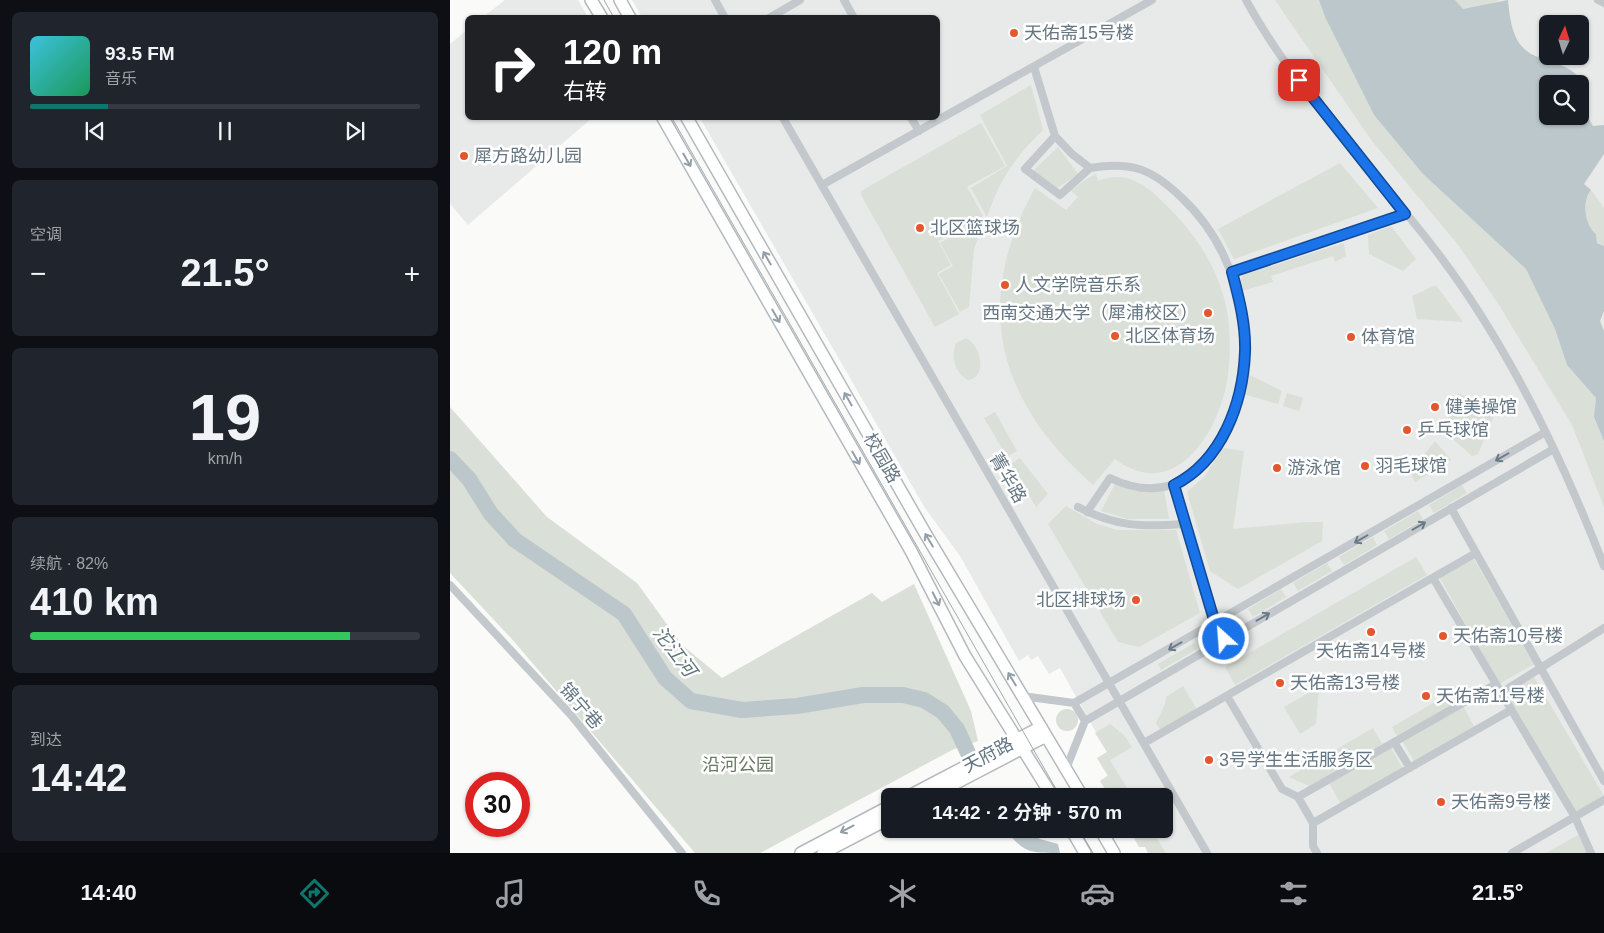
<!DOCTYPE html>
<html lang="zh">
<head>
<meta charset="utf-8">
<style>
	body { margin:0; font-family:Helvetica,"Noto Sans SC",sans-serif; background:#20242c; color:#f1f3f6; height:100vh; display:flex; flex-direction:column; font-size:19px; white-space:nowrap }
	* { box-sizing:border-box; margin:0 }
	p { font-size:16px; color:#9ea1a6 }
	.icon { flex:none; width:28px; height:28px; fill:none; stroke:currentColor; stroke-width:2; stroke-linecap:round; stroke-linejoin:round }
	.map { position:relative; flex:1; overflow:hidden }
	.panel { display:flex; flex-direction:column; gap:12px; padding:12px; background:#0d0f14; width:450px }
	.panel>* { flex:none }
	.hud { position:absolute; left:15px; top:15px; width:475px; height:105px; border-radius:8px; box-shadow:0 1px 4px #0004; background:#202124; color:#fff; overflow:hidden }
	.needle { width:32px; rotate:4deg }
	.tools { position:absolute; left:1089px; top:15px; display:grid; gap:10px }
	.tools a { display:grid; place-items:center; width:50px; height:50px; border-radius:8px; background:#171b24; box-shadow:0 1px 4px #0004; font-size:25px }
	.speed { position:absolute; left:15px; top:772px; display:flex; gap:10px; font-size:25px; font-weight:700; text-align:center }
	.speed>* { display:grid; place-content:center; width:65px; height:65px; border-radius:50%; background:#171b24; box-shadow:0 1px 4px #0004; line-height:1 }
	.speed .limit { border:8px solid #d22; background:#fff; color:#111 }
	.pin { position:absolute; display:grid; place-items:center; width:42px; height:42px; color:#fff; margin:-21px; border-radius:10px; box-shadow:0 2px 8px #0006 }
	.me { position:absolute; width:55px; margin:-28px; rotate:334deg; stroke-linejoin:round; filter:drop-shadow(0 0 4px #0008) }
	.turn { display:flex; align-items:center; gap:18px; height:105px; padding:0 15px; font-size:22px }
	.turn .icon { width:65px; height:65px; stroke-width:2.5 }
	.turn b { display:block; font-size:35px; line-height:42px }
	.big { font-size:38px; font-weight:700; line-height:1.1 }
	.panel .tile { flex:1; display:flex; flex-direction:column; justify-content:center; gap:8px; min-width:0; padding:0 18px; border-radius:8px; background:#20242c }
	.panel .dial { align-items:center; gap:0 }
	.dial b { font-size:65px; line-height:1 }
	.song { display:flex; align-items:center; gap:15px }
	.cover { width:60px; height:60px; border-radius:8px; background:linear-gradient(135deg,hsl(190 70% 55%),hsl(150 70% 35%)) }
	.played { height:5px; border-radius:2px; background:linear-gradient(90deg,#0f766e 20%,#363941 20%) }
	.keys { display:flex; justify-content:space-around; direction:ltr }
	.heat { display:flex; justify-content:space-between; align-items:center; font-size:28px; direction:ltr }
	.charge { height:8px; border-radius:4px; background:linear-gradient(90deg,#34c759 82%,#363941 0) }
	.trip { position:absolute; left:431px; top:788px; width:292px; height:50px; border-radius:8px; background:#171b24; box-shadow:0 1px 4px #0004; font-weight:700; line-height:50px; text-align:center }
	.tabs { display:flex; height:80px; justify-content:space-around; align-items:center; background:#090b0e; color:#9ea1a6 }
	.tabs .icon { width:35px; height:35px }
	.tabs .on { color:#0f766e }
	.tabs b { font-size:22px; color:#f1f3f6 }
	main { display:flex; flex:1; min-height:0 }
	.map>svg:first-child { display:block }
	.built { fill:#e8e9e9; fill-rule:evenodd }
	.green { fill:#dadfd7 }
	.water { fill:#bbc7cb }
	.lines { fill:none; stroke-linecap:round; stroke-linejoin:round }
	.river { stroke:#bbc7cb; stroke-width:16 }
	.secondary-casing { stroke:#b3babf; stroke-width:14 }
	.street { stroke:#c3c8cc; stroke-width:8 }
	.secondary { stroke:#fff; stroke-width:11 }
	.tram { stroke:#a2aab0; stroke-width:1 }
	.oneway { stroke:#939fa8 }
	.oneway2 { stroke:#6a7a87 }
	.route-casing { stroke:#114b97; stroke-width:12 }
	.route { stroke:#1a73e8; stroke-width:9 }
	.poi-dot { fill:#e4572e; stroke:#fff; stroke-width:2 }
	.labels { text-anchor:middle; stroke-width:5; stroke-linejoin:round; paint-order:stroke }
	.poi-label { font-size:18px; fill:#657683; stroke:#fff; text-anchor:start }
	.street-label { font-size:18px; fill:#657683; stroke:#fff }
	.park-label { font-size:18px; fill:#687a64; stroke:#fff }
	.water-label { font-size:19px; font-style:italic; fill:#60757c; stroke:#fff }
</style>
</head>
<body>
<main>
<section class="panel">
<div class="tile">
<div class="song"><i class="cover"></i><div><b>93.5 FM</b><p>音乐</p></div></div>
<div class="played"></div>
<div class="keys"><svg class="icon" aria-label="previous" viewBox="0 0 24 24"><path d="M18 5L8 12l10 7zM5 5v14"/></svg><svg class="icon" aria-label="pause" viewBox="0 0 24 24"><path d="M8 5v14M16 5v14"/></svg><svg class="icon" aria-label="next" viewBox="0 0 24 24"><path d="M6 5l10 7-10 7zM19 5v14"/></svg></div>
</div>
<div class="tile"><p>空调</p>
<div class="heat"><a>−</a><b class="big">21.5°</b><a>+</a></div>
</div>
<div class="tile dial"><b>19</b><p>km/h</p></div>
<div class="tile"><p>续航 · 82%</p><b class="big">410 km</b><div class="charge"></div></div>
<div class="tile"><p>到达</p><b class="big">14:42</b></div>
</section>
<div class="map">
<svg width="1154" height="853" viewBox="0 0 1154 853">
	<rect width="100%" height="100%" fill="#fafaf8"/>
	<path class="built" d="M55,0h73l10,17h-105z
		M182,0h972v853h-438l-4,-6h-23l-10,-18h36v-33h-55l-10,-15 8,-6 -11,-17 10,-6 -47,-84 -11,6 -11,-18 -7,4 -3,-5 -9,6 -59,-105 -35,-48 -225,-390h238v-100l-296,-1zM1098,24h32v32h-32zM1098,84h32v32h-32z
		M17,30l1,88h124l-124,107 -18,-21v-160z"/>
	<path class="green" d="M825,0h44l6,17 49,98 49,59 103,95 29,60 12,36 29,33 -2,19 10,24v66l-32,-82 -73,-120 -40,-59 -87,-105z
		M1005,0h44l-10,5 -26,4z
		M581,85l12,45c-29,28 -43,49 -56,87l-16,-29 36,-22 -27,-51z
		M531,123l24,43 -38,21 16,29 -45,25 13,24 -14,8 22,41 -24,13 -74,-132v-4z
		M608,147l20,27 -22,15 -24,-17z
		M890,163l38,45 -144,51 -16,-30z
		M646,174l2,7c28,-11 47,3 66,22 27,26 49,56 59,92 8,25 8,54 5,80 -7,54 -52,130 -113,84l-22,26c-97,-85 -121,-182 -58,-297l31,22 12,-13 -7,-6 14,-11z
		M1141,190l13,18v38l-7,-4 -1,-8c-11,-9 -15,-32 -5,-44z
		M535,219l-11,30 -5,58 -9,5 -21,-38 14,-8 -13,-23z
		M941,226l25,33 -13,12 -34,-17 -1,-19z
		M894,243l2,13 -11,6 -2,-6 -62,20 2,6 -31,9c-3,-6 -3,-10 1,-16z
		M986,285l27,37 -46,-3 -5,-23z
		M516,338c15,6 22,40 2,42 -14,-8 -17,-23 -12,-37z
		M798,374l34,17 -4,13 -35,-10z
		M837,393l16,5 -4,13 -16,-5z
		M1008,393l38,18 -18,43 -6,2 -29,-26z
		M0,407l97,110 90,66 45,62 40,33 150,-85 10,9 32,-18 57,127 7,30 -24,8 -194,104h-65l-184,-215 -61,-65z
		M545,412l22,39 -10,6 -23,-39z
		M985,441l16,19 -36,22 -5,-10z
		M773,448l21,3 -11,78 75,-7h15l-1,19 -84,48 -28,-18 -23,-79 17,-15z
		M570,458l28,36 -12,13 -25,-43z
		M665,484l18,5 31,1 5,29h-41l-27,-8z
		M1012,485l5,8 -33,20 -5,-8z
		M616,506l31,18 20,6h59l24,83 -61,34 -21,-5 -70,-118z
		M968,511l5,8 -34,20 -5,-8z
		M923,537l4,8 -33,20 -5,-8z
		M966,557l11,18 -192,110 -10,-18z
		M1024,559l60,105 -35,20 -59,-106z
		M877,563l5,8 -34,20 -5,-8z
		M831,589l5,8 -33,20 -5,-8z
		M744,643l3,6 -36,21 -3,-6z
		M1084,677l70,119 -29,18 -71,-119z
		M733,686l14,24 -36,21 -5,-8 9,-19 1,-7z
		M869,687l-3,37 -16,10 -16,-27z
		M999,694l6,9 -58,33 -5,-9z
		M1013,706l12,22 -60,34 -13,-21z
		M606 720a11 11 0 1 1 22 0a11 11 0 1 1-22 0Z
		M660,724l14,11 8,12 -22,13 22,36h-22l-10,-15 8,-5 -11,-18 10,-6 -12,-19z
		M923,728l9,16 -73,42 -20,-9z
		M941,748l12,21 -62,35 -12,-21z
		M679,829h22l15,24h-18l-3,-6h-6z
		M1128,835l10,18h-42z"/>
	<path class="water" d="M869,0h136l8,9 45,-9c6,81 45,41 79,86l-1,3 -6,-2v-3h-32v32h32v-11l13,21 11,-1v29l-20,30 7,6c-10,12 -6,35 5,44l1,9 7,3v65l-4,10 4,10v110l-10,-24 2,-19 -29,-33 -12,-36 -29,-60 -103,-95 -49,-59 -49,-98z
		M554,829h21l15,10 18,5 2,9c-32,0 -35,0 -56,-24z"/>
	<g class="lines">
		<path class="river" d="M0,459l19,20 22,35 24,26 109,74 41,64 26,23 51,9 55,-4 66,-11h40l21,5 19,12 14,17 11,24"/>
		<g class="secondary-casing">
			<path id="secondary" d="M141,0l11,18
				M170,0l10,18
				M213,118l248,433 54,105 87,140
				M237,118l238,415 157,263
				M459,796l132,-69
				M481,796l115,-60
				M621,829l14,24
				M650,829l14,24
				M351,853l89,-47
				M373,853l67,-35"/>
		</g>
		<path class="street" d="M265,0l10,18
			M394,0l10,18
			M796,0c52,95 130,171 194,256 70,93 122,202 164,310
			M1148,0l6,3
			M319,18l31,-18
			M584,67l21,69 17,18 18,14c42,-7 62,1 92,30 35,33 54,76 61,123 12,77 -36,204 -133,157l-23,34
			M333,118l424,735
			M461,118l8,13
			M605,136l-30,33 35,26 30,-27
			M372,185l330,-185
			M782,272l173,-58
			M724,485l41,138 9,16
			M628,507c38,20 65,20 107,17
			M1001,508l153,273
			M983,578l142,239 16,36
			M0,585l121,130 111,138
			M1051,693l103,-65
			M572,696l52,7 11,18 -19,48
			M777,696l55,93 16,8 15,26v23l4,7
			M624,703l470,-270
			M635,721l467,-271
			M944,742l16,26
			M694,743l332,-190
			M848,797l198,-113
			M863,823l198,-113
			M1062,853l92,-53"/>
		<use href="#secondary" class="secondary"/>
		<path class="tram" d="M154,0l10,18
			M222,118l388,678
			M629,829l14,24"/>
	</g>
	<defs><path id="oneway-shaft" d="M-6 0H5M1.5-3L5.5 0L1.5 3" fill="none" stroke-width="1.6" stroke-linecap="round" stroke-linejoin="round" transform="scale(1.25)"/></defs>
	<g class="oneway">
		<use href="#oneway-shaft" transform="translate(237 160) rotate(60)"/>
		<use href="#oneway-shaft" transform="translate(317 258) rotate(-120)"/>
		<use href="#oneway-shaft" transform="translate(326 316) rotate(60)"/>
		<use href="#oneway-shaft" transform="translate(398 399) rotate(-120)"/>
		<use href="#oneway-shaft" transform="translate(406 458) rotate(60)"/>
		<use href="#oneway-shaft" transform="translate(479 540) rotate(-121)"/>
		<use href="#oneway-shaft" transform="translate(486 599) rotate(63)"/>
		<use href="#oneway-shaft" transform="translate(562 679) rotate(-121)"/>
		<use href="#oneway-shaft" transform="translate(397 829) rotate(152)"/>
	</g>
	<g class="oneway2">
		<use href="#oneway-shaft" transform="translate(1052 457) rotate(150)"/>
		<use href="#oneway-shaft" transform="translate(969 526) rotate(-30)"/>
		<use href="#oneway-shaft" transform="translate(911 539) rotate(150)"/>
		<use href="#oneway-shaft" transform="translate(813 617) rotate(-30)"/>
		<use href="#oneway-shaft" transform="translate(725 646) rotate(150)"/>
	</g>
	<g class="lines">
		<g class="route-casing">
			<path id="route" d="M774,639l-9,-16 -41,-138c48,-24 69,-82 71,-133 1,-27 -6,-54 -13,-80l173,-58 -106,-134"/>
		</g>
		<use href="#route" class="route"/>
	</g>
	<g class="poi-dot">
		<circle cx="564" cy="33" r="5"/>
		<circle cx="14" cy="156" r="5"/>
		<circle cx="470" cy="228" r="5"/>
		<circle cx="555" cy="285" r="5"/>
		<circle cx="758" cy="313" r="5"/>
		<circle cx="665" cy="336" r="5"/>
		<circle cx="901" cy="337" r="5"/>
		<circle cx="985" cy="407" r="5"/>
		<circle cx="957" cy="430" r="5"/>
		<circle cx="915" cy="466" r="5"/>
		<circle cx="827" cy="468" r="5"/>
		<circle cx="686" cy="600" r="5"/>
		<circle cx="921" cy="632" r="5"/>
		<circle cx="993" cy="636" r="5"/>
		<circle cx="830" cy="683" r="5"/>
		<circle cx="976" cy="696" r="5"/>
		<circle cx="759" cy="760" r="5"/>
		<circle cx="991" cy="802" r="5"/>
	</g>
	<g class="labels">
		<g class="poi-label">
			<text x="574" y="39">天佑斋15号楼</text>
			<text x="24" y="162">犀方路幼儿园</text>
			<text x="480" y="234">北区篮球场</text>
			<text x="565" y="291">人文学院音乐系</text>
			<text x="748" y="319" text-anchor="end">西南交通大学（犀浦校区）</text>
			<text x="675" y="342">北区体育场</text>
			<text x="911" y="343">体育馆</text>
			<text x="995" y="413">健美操馆</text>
			<text x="967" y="436">乒乓球馆</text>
			<text x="925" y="472">羽毛球馆</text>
			<text x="837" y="474">游泳馆</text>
			<text x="676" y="606" text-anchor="end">北区排球场</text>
			<text x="1003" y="642">天佑斋10号楼</text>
			<text x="921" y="657" text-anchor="middle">天佑斋14号楼</text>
			<text x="840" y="689">天佑斋13号楼</text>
			<text x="986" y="702">天佑斋11号楼</text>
			<text x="769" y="766">3号学生生活服务区</text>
			<text x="1001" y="808">天佑斋9号楼</text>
		</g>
		<g class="street-label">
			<text transform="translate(432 458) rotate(60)" y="6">校园路</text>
			<text transform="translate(558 478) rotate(60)" y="6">菁华路</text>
			<text transform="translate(131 706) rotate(49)" y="6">锦宁巷</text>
			<text transform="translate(538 755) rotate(-28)" y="6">天府路</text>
		</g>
		<g class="park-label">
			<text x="288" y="771">沿河公园</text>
		</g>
		<g class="water-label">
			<text transform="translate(225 651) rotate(53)" y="7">沱江河</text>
		</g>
	</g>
</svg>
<div class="tools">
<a><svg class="needle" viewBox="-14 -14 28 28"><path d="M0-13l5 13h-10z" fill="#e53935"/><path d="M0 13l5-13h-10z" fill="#9ea1a6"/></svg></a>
<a><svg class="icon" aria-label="search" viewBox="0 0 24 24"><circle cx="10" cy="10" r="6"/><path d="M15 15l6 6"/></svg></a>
</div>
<div class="speed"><div class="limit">30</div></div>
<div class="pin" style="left:849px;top:80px;background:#d93025"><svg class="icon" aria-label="arrive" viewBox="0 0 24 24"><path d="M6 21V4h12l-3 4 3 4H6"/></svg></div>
<svg class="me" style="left:774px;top:639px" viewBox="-20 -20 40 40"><circle r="17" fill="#1a73e8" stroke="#fff" stroke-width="3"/><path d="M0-11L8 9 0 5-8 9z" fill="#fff"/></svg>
<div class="trip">14:42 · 2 分钟 · 570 m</div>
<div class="hud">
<div class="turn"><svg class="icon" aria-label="right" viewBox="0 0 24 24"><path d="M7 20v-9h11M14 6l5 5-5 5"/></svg><div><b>120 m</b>右转</div></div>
</div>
</div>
</main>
<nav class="tabs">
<b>14:40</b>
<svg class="icon on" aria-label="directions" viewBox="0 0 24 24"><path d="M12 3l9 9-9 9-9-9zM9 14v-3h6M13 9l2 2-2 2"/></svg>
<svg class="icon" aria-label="music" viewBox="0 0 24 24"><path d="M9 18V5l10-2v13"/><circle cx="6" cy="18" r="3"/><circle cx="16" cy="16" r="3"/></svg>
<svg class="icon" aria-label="phone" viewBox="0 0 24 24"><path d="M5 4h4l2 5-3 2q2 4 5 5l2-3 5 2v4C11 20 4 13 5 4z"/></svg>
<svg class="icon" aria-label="climate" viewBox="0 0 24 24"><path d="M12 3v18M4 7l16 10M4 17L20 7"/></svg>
<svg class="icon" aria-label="car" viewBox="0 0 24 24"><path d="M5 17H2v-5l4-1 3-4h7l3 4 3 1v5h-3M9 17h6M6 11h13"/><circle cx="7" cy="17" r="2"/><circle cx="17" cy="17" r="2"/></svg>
<svg class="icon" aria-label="filters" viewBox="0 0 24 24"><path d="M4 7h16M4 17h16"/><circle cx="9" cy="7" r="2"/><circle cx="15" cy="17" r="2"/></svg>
<b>21.5°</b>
</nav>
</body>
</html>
